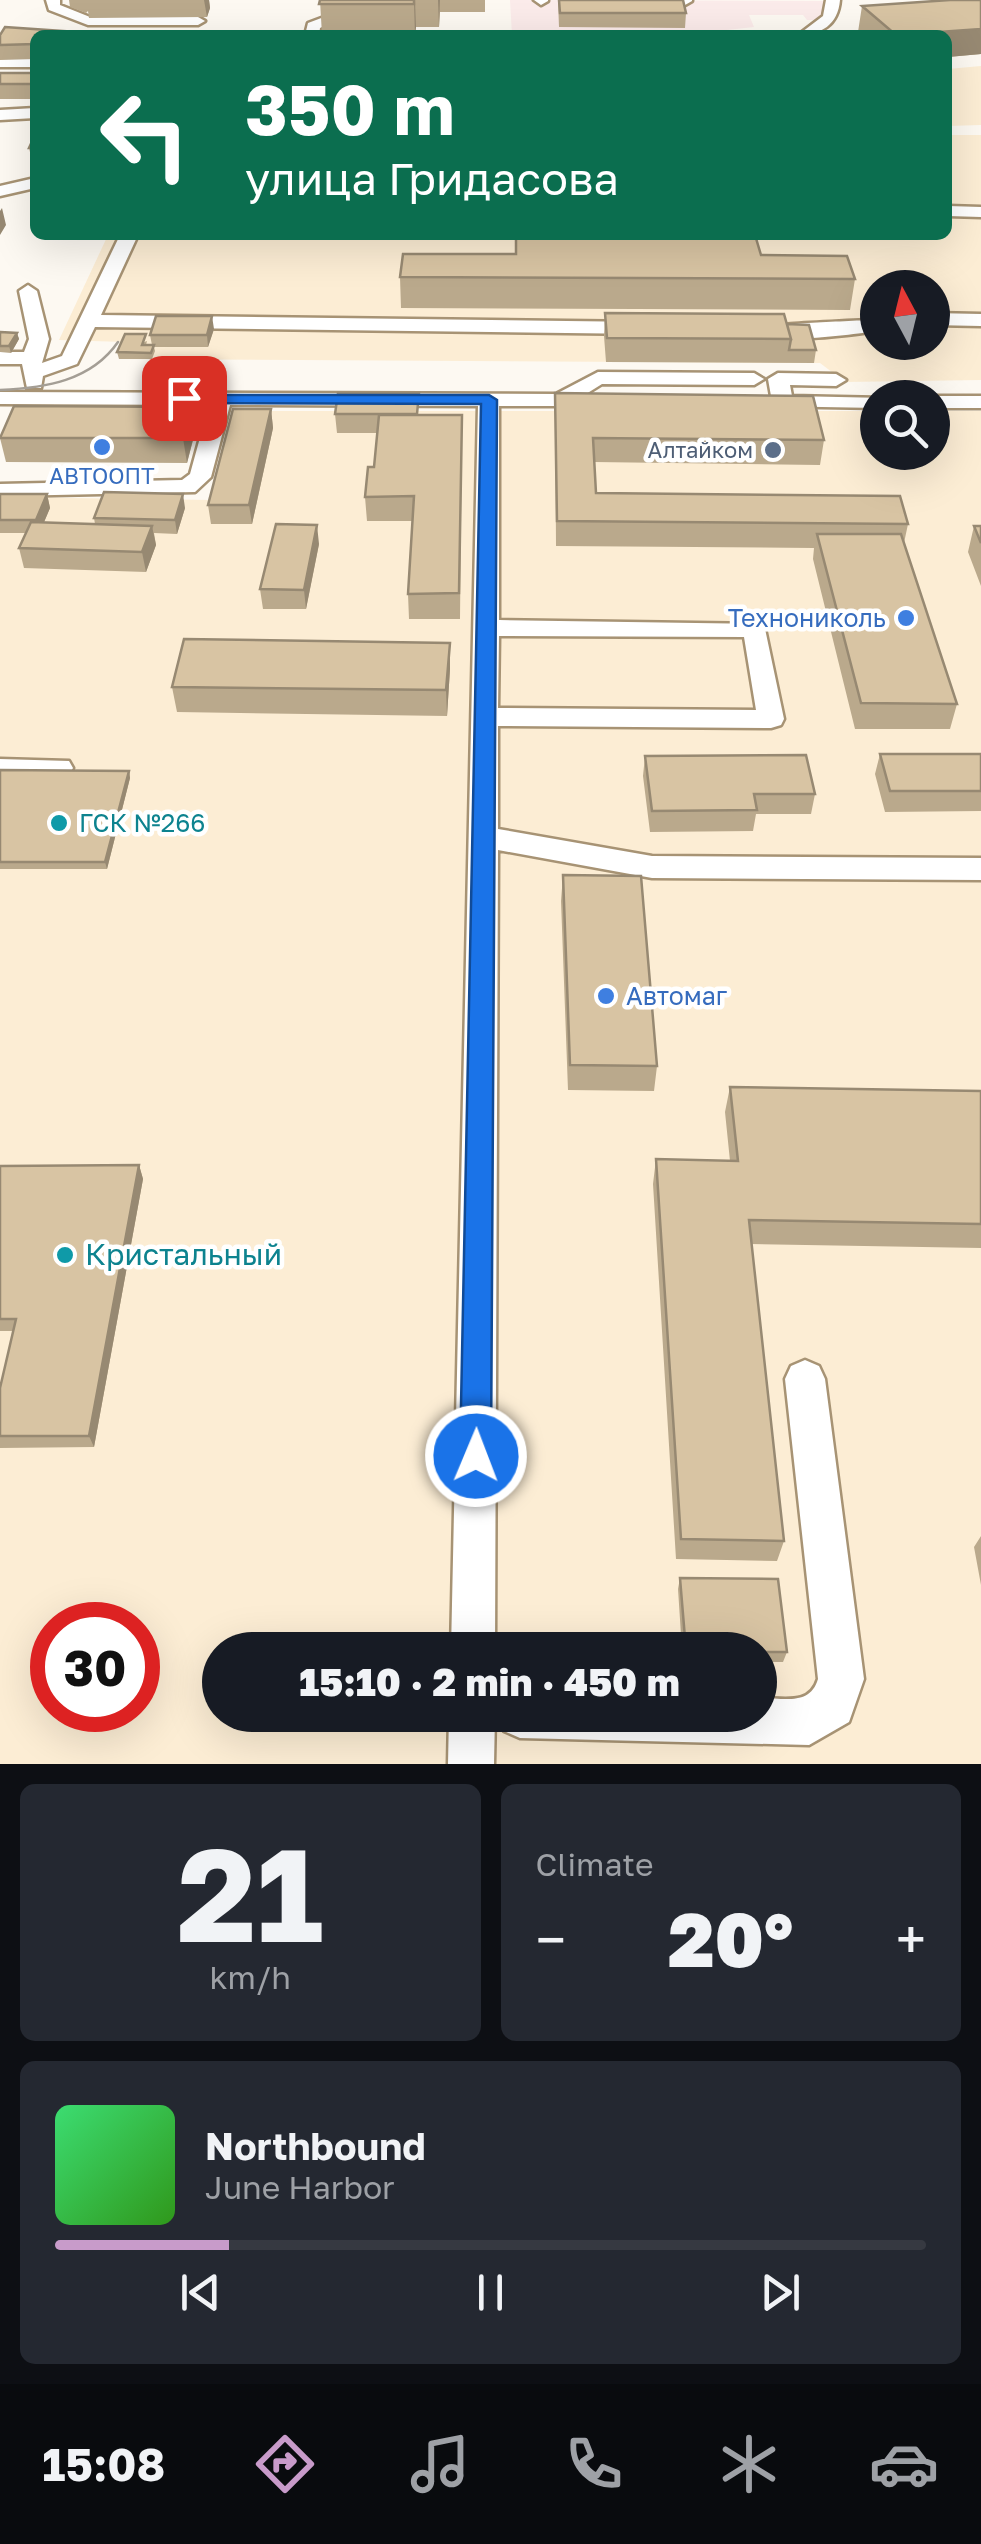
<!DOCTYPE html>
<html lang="en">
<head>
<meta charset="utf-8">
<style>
	body { margin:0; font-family:"Golos Text",sans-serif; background:#242831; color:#f1f3f6; height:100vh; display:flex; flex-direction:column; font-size:38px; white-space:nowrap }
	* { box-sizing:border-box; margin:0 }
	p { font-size:32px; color:#9ea1a6 }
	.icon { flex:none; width:55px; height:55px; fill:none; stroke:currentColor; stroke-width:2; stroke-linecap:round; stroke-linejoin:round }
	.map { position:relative; height:1764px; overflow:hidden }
	.side { display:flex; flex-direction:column; gap:20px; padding:20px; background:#0d0f14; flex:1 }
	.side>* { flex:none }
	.top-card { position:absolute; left:30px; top:30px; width:922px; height:210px; border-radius:15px; box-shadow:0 10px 40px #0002; background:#0b6e4f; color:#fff; overflow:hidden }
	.needle { width:65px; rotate:353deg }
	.controls { position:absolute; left:860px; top:270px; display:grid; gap:20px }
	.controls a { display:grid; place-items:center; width:90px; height:90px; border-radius:50%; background:#171b24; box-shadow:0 10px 40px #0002; font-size:50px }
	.speed { position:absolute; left:30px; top:1602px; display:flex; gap:20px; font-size:50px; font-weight:700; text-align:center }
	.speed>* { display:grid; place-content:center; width:130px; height:130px; border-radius:50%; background:#171b24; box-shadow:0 10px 40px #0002; line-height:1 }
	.speed .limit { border:15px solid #d22; background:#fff; color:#111 }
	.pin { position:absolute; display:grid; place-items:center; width:85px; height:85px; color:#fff; margin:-42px; border-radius:20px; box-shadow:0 5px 15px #0006 }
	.me { position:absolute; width:110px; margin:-55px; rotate:1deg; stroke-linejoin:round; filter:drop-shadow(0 0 8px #0008) }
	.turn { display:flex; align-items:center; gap:35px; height:210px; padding:0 50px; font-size:45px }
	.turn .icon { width:130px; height:130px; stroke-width:2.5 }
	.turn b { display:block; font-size:70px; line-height:85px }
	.big { font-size:75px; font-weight:800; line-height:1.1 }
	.side .card { flex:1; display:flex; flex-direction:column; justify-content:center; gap:15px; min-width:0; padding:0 35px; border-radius:15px; background:#242831 }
	.side .dial { align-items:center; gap:0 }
	.dial b { font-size:130px; line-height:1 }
	.song { display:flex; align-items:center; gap:30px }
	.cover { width:120px; height:120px; border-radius:15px; background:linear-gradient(135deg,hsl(140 70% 55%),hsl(110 70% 35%)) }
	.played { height:10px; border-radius:5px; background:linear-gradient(90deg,#c89bca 20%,#363941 20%) }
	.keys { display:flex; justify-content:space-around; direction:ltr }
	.heat { display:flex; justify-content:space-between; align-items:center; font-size:55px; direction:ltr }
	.side .tiles { flex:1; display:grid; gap:20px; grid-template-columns:1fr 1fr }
	.card:last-child { grid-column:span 2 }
	.trip { position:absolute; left:202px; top:1632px; width:575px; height:100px; border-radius:50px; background:#171b24; box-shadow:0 10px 40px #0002; font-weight:800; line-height:100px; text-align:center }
	.dock { display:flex; height:160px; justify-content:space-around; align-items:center; background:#090b0e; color:#9ea1a6 }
	.dock .icon { width:70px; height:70px }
	.dock .selected { color:#c89bca }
	.dock b { font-size:45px; color:#f1f3f6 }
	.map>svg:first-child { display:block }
	.built { fill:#fcedd4; fill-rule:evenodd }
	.education { fill:#fbebea }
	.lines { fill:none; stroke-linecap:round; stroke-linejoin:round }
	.minor-casing { stroke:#a79374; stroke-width:5 }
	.minor { fill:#fff; fill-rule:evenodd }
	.tram { stroke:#a49e95; stroke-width:2.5 }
	.wall { fill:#baa98c }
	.shaded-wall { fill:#978972 }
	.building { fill:#d8c4a3; stroke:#978972; stroke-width:2.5 }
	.route { fill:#1a73e8; stroke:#114b97; stroke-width:2.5 }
	.shop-dot { fill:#3f7fe0; stroke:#fff; stroke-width:4 }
	.service-dot { fill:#5c6f8a; stroke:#fff; stroke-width:4 }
	.culture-dot { fill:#0f9aa8; stroke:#fff; stroke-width:4 }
	.labels { text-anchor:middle; stroke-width:9; stroke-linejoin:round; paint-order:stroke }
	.far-service-label { font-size:22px; fill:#4e5e75; stroke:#fff; text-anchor:end }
	.far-shop-label { font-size:22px; fill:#366cbe; stroke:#fff }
	.shop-label { font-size:25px; fill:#366cbe; stroke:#fff; text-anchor:end }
	.culture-label { font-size:25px; fill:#0d838f; stroke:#fff; text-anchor:start }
	.near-culture-label { font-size:30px; fill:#0d838f; stroke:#fff; text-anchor:start }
</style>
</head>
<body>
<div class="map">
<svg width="981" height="1764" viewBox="0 0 981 1764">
	<rect width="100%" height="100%" fill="#fdf9f2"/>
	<path class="built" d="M981,66v59l-33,1v-57z
		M948,135h33v245l-136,2 -25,-19 -701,-4 6,-17 -66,-2 49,-105h840zM878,288h54v54h-54z
		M235,411h642l1,41h54l1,-41h48v1353h-981v-1267l212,3zM52,1625h86v85h-86zM220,1650h540v65h-540z"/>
	<path class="education" d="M510,0l317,1 -1,19h-19l-4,-5h-54l5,12 -72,8h-170z"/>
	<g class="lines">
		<g class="minor-casing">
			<path id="minor" d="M46,0h14v5l30,12h108l7,4 -7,4h-110l-39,-15z
				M398,0h18l-7,4 -4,19 -79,2 -6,3 -1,7h-14l3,-12 16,-6 70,-1z
				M534,0h14v1l-7,4z
				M678,0h14v1l-7,4z
				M826,0h14c-2,25 -19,35 -42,35l25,-19z
				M0,59h35v8h-35z
				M35,108v10l-35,2v-10z
				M35,178v10l-35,8v-10z
				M948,206l33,1v10l-33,-1z
				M120,235h18l-37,80 544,7 10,6 -10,6 -550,-7 -18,37 -34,12 -2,12h-14l-5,-24h-22v-12h24l5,-13 -10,-48 9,-6 9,6 12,48 -7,24 20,-7z
				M932,313l49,1v12l-49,-1z
				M878,319v12c-27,3 -97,15 -117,-1 10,-8 95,-8 117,-11z
				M598,372l156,1 10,6 -10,6 -152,-1 -16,10 13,2 3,4 -10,6h-93v214l265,4 20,95 -3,6 -10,3 -273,-2v103l154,27 329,2v22l-329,-2 -154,-28 -3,800h-44l27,-1244 -248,-1 -19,72 -16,15 -187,4 -8,-2v-10l182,-4 8,-6 19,-69 -209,-1v-12l556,2zM499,636l245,1 12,73 -258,-2z
				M778,373l58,1 10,6 -10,6 -46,-1 2,11 93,2h-7v10l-112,-2 -3,-4 8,-6 -3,-17z
				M932,396h49v12h-49v-10h-7z
				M0,759l69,2 4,7 -4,7 -69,2z
				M805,1360l14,6 6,13 39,300 -15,43 -40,23 -289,-7 -16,-7 -7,-16h263v-17c24,0 50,8 58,-19l-33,-300 6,-13z
				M449,1715h46l-1,49h-46z"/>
		</g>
		<use href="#minor" class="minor"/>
		<path class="tram" d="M0,390c45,-2 91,-9 118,-48"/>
	</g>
	<path class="wall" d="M69,0h140l1,8 -3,9 -118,1 -1,-7 -2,2 -16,-6z
		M320,0h165v12h-45l-1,15h-23l-1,8h-93z
		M558,0l128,13 -1,15 -126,-1z
		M950,0h31v54l-33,3v-22h-86l-4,-3 4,-26z
		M0,35h35v24l-35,1z
		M0,73h35v26h-35z
		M35,135v34h-1l-5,-21z
		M761,255l94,24 -5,31 -449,-2 -1,-31z
		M605,313l182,11 29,26 -2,13 -208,-1 -2,-26z
		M214,329l-6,18h-54l1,4 -3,8h-33l-2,-7 30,-11 -1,4h6l-2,-10z
		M0,332l17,1 2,6 -8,14 -11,-1z
		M338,393l81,22h43l-2,204h-51l-1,-25 4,-73h-45l-2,-24 9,-30 4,-34h-41l-2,-19z
		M555,393l269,47 -4,25 -226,-3 2,31 312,31 -4,19 53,161 -7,25h-95l-42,-170 1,-11 -258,-2z
		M199,408l1,6 -13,49 -181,-1 -6,-24z
		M271,409l2,19 -21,96h-41l-3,-19z
		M0,494h47l3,14 -6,14 51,2 -1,-6 91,-10 -8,26 -23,-1 2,12 -10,27 -122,-4 -5,-20 7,-15h-26z
		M974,526h7v60l-13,-34z
		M319,544l-13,65h-43l-3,-20z
		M450,669l-3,47 -270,-4 -5,-25z
		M880,754h101v57l-96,1 -10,-38z
		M645,756l170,38 -4,20h-55l-3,17 -103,1 -7,-56z
		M0,770l129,1 1,7 -23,91h-107z
		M563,875l94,191 -3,25 -86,-1 -7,-189z
		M730,1087l251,4v157l-230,-4 33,297 -7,20 -101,-2 -23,-375 3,-25 74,2 -5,-49z
		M139,1165l4,14 -49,268 -94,1v-60l13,-57h-13v-165z
		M981,1536v49l-7,-38z
		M680,1578l107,74 -4,10h-23v-12h-78l-4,-61z"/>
	<path class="shaded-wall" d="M204,0h5l1,8 -3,9z
		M415,0l1,27 -1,8 -1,-31z
		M438,0h2l-1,27z
		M981,29v25l-33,3v-22h-42z
		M2,208l4,17 -6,10v-24z
		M212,316l2,13 -6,18 -1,-12z
		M17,333l2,6 -8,14 -2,-7z
		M192,407l3,24 -8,32 -4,-25z
		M199,408l1,6 -5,17 -1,-6z
		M271,409l2,19 -21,96 -3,-19z
		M47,494l3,14 -11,26 -3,-14z
		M183,494l2,14 -8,26 -2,-14z
		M317,525l2,19 -13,65 -2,-19z
		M152,526l4,19 -10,27 -4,-20z
		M450,643v26l-3,47 -1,-26z
		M129,771l1,7 -23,91 -2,-7z
		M139,1165l4,14 -49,268 -5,-11z"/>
	<path class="building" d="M320,0h94v4h-95z
		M559,0h124l3,13h-126z
		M950,0h31v29l-85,6 -34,-29z
		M5,27l71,5 -1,3h-40v9l-35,1v-10z
		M0,73h35v11h-35z
		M35,135v13h-6z
		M516,235h239l6,20 86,1 8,23 -455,-2 3,-23h113z
		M605,313l179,1 7,25 -184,-1z
		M156,316h56l-5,19h-57z
		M787,324l22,1 7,25h-27l2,-11z
		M0,332l17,1 -8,13h-9z
		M125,334h21l-4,11h12l-3,8 -34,-1z
		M338,393h81l-2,21h-82z
		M555,393l258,3 11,44 -231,-2 3,55 304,3 8,28 -351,-3z
		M14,406l178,1 -9,31h-183z
		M192,408h7l-5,17z
		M233,409h38l-22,96h-41z
		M379,415h83l-3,178 -51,1 6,-98 -49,1 3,-30h6z
		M104,492l79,2 -8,26 -81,-2z
		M0,494h47l-11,26h-36z
		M31,522l121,4 -10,26 -123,-4z
		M276,524l41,1 -13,65 -44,-1z
		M974,526h7v17z
		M817,534h84l56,170 -96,-1z
		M184,639l266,4 -4,47 -274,-3z
		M880,754h101v37h-91z
		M806,755l9,39h-61l3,16 -105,1 -7,-55z
		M0,770l129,1 -24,91h-105z
		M563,875l78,1 16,190 -87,-1z
		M730,1087l251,4v133l-232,-4 35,321 -103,-2 -25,-380 82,2z
		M139,1165l-50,271h-89v-48l16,-69h-16v-153z
		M680,1578l98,1 9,73h-27v-2h-74z"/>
	<path class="route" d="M178,395h311l8,5 -6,1056 -5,11 -10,5 -11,-5 -5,-11 21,-1052 -297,-1 -6,-1z"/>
	<g class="shop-dot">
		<circle cx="102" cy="447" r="10"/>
		<circle cx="906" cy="618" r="10"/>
		<circle cx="606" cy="996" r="10"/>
	</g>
	<circle class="service-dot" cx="773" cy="450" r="10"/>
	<g class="culture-dot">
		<circle cx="59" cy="823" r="10"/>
		<circle cx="65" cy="1255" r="10"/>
	</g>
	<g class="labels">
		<g class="far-service-label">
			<text x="753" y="458">Алтайком</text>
		</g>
		<g class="far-shop-label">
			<text x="102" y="484">АВТООПТ</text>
		</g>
		<g class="shop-label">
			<text x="886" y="627">Технониколь</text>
			<text x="626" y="1005" text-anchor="start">Автомаг</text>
		</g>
		<g class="culture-label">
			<text x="79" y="832">ГСК №266</text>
		</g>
		<g class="near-culture-label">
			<text x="85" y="1265">Кристальный</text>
		</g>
	</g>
</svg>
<div class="controls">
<a><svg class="needle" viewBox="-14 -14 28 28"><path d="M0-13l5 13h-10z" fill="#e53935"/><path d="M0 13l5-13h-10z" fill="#9ea1a6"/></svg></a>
<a><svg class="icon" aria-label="search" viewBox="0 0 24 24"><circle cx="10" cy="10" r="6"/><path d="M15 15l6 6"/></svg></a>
</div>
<div class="speed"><div class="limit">30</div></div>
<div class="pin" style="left:184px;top:398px;background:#d93025"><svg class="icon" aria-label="arrive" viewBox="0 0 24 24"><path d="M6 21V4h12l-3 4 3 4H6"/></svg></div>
<svg class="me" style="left:476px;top:1456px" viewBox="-20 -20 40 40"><circle r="17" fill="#1a73e8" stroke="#fff" stroke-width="3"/><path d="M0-11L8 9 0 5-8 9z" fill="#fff"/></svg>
<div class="trip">15:10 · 2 min · 450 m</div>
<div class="top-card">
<div class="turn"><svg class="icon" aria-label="left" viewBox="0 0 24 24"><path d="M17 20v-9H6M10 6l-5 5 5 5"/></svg><div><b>350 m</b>улица Гридасова</div></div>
</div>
</div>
<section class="side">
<div class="tiles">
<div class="card dial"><b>21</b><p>km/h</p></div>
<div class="card"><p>Climate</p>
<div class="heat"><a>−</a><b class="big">20°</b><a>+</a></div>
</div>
<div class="card">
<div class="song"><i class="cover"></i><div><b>Northbound</b><p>June Harbor</p></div></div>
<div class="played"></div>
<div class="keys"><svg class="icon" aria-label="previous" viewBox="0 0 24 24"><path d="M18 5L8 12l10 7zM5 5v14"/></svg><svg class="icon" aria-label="pause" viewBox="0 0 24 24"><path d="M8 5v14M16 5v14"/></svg><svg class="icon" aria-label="next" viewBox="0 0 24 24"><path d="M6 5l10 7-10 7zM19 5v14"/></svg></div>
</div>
</div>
</section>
<nav class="dock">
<b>15:08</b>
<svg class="icon selected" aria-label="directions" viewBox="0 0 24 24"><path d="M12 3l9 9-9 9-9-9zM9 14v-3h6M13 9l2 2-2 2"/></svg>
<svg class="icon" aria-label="music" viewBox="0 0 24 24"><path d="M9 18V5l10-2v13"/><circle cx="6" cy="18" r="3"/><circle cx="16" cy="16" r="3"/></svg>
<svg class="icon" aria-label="phone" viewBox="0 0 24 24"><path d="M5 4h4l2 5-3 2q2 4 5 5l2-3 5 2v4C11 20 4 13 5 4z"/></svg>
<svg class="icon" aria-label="climate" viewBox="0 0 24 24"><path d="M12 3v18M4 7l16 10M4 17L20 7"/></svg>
<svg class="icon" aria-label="car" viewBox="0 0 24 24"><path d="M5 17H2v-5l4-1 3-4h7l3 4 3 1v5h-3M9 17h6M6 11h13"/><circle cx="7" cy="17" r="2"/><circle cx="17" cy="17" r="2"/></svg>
</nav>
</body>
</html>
